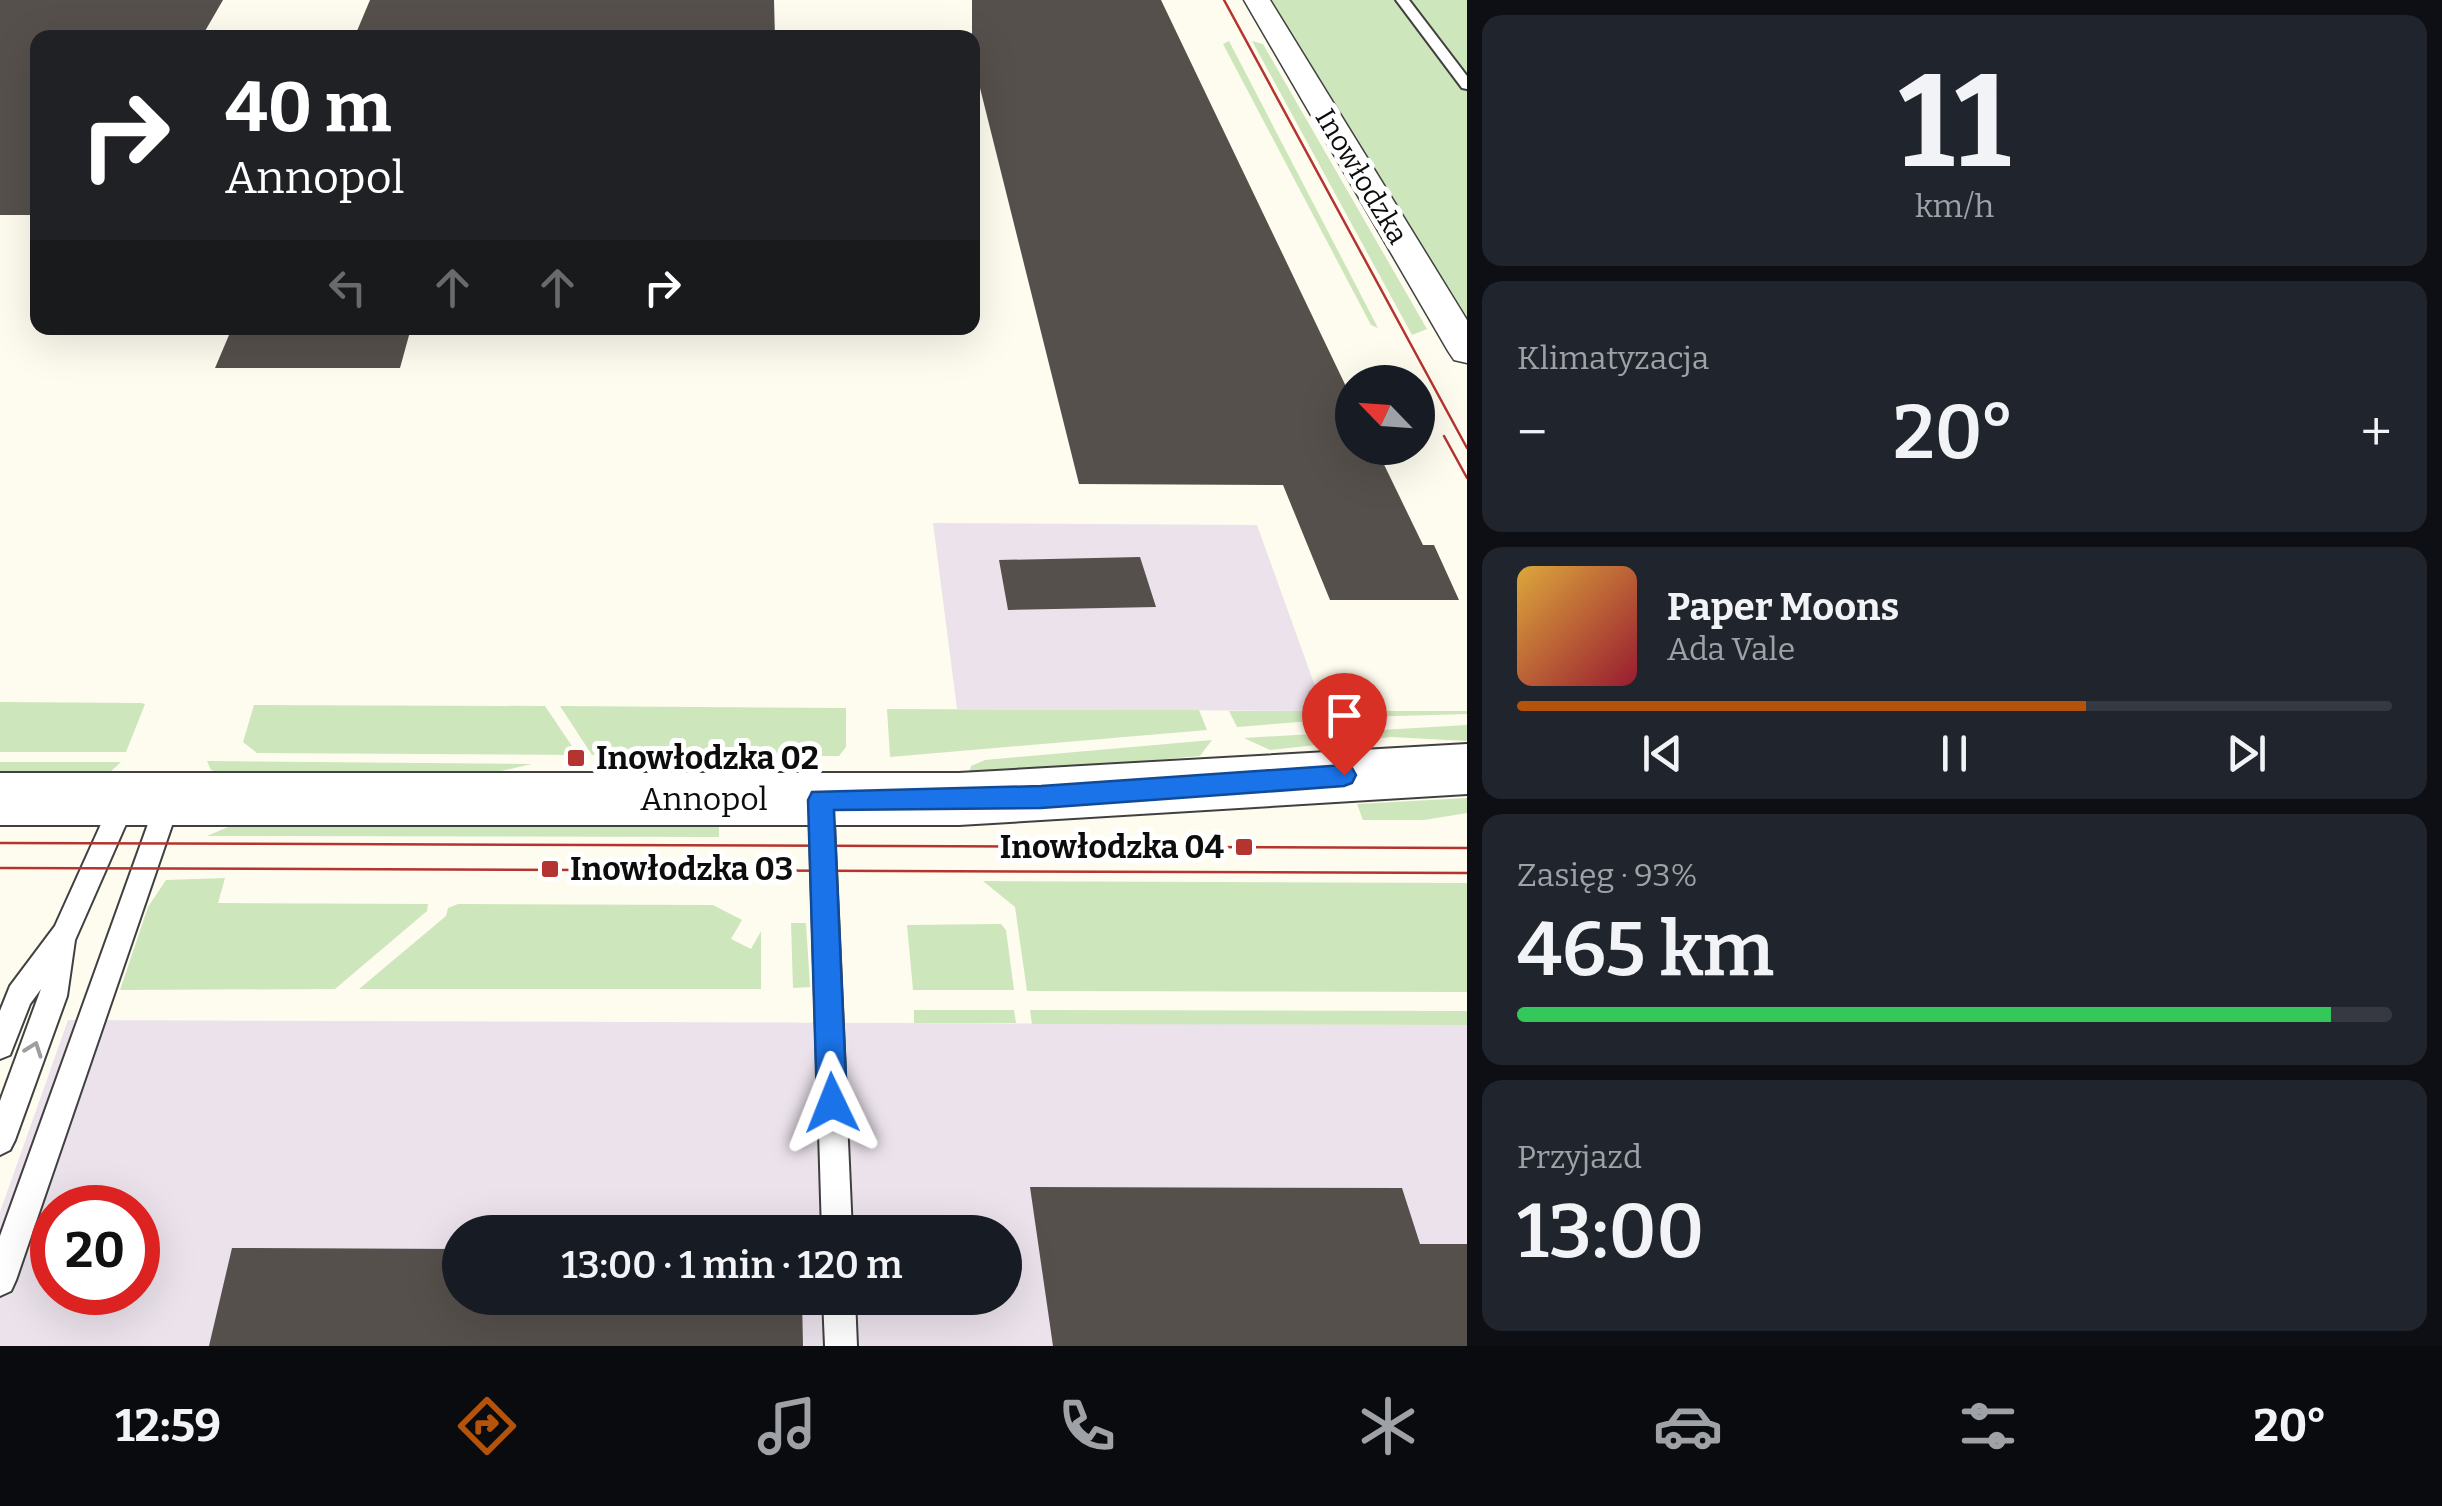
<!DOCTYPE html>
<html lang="pl">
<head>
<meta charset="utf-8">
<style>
	body { margin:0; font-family:Bitter,serif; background:#20242c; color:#f1f3f6; height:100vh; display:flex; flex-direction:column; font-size:38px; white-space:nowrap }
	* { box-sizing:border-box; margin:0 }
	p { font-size:32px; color:#9ea1a6 }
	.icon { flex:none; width:55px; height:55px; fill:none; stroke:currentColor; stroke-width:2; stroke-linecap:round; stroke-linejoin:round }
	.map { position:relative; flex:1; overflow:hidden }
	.side { display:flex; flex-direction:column; gap:15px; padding:15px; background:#0d0f14; width:975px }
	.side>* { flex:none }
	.hud { position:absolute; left:30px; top:30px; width:950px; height:305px; border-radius:20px; box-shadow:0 10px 40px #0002; background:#202124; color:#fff; overflow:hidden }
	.needle { width:65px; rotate:295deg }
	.buttons { position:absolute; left:1335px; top:365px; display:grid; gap:20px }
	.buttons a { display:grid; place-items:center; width:100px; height:100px; border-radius:50%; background:#171b24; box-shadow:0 10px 40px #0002; font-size:50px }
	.speed { position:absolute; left:30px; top:1185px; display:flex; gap:20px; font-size:50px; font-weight:700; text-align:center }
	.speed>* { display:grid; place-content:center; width:130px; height:130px; border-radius:50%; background:#171b24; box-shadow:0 10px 40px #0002; line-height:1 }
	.speed .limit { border:15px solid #d22; background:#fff; color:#111 }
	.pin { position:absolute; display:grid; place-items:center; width:85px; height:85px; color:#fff; margin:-102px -42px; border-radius:50% 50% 50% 0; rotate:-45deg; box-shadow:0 0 10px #0007 }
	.pin .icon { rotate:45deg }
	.me { position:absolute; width:110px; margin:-55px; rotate:358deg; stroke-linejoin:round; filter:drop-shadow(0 0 8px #0008) }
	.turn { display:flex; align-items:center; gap:35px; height:210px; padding:0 30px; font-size:45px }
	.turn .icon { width:130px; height:130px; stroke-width:2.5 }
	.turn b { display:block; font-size:70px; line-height:85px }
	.lanes { display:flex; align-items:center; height:95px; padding:0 30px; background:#0003; justify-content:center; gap:50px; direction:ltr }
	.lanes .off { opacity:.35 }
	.big { font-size:75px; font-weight:600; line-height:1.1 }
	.side .tile { flex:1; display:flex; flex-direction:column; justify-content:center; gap:15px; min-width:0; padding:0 35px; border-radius:20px; background:#20242c }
	.side .dial { align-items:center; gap:0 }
	.dial b { font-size:130px; line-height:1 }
	.song { display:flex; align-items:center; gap:30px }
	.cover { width:120px; height:120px; border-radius:15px; background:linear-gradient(135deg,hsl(40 70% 55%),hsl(350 70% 35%)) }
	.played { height:10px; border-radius:5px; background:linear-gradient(90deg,#b45309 65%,#363941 65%) }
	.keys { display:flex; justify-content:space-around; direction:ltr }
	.heat { display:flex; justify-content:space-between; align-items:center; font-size:55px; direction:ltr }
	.charge { height:15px; border-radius:8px; background:linear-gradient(90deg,#34c759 93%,#363941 0) }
	.trip { position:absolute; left:442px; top:1215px; width:580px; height:100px; border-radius:50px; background:#171b24; box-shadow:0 10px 40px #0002; font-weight:600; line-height:100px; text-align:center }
	.dock { display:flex; height:160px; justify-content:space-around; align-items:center; background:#090b0e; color:#9ea1a6 }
	.dock .icon { width:70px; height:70px }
	.dock .current { color:#b45309 }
	.dock b { font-size:45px; color:#f1f3f6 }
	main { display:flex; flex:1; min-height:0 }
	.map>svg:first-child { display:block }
	.industrial { fill:#ebe2ec; fill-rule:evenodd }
	.green { fill:#cee6bb }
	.building { fill:#55504b }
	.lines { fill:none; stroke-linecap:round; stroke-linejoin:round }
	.service-casing { stroke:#404040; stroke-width:4 }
	.minor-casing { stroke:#404040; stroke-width:3 }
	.tertiary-casing { stroke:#404040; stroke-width:4 }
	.service { fill:#fff; fill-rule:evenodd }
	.minor { fill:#fff; fill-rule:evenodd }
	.tertiary { fill:#fff; fill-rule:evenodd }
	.tram { stroke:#b4342f; stroke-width:2.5 }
	.oneway { stroke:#9e9e9e }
	.route { fill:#1a73e8; stroke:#114b97; stroke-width:2.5 }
	.poi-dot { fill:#b4342f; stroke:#fff; stroke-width:4 }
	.labels { text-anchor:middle; stroke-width:10; stroke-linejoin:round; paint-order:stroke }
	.far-street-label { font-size:28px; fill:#0d0d0d; stroke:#fff }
	.poi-label { font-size:32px; font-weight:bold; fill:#0d0d0d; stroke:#fff; text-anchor:start }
	.street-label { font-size:32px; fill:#0d0d0d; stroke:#fff }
</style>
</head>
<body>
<main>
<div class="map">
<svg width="1467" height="1346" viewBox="0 0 1467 1346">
	<rect width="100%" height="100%" fill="#fefcef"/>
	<path class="industrial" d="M933,523l324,2 67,186 -367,-2z
		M68,1020l1399,5v321h-1467v-134zM52,1208h86v84h-86zM460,1232h545v66h-545z"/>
	<path class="green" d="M1268,0h199v324z
		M1229,41l147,283 2,4 -7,-3 -148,-281z
		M1252,41l11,3 164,285 -15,6z
		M0,702l141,1 4,1 -19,48h-126z
		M254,705l291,1 33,49 -321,-2 -14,-11z
		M560,706l286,2v39l-7,9 -247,-1z
		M887,709l312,1 8,20 -317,27z
		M1229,711h238v3l-105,3 -125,10z
		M1467,725v16l-76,-4 -121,13 -26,-12z
		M1212,740l-12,16 -232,21 3,-11 14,-6z
		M207,761l325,3 -58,13 -252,-3 -11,-4z
		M0,762h121l-14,13 -107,1z
		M1467,798v15l-43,7h-61l-6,-16z
		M242,821l477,2v14l-512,-1z
		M225,878l-7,25 210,1 -1,7 -92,78 -215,1 28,-83 18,-27z
		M983,881l484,2v109l-440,-1 -12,-84z
		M458,904l255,1 29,15 -11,19 20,10 10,-18v58h-402l87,-73 2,-8z
		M791,923h15l4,64 -17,1z
		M1001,924l5,6 8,60h-101l-6,-65z
		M914,1010h100l2,13h-102z
		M1030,1010l437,1v14l-435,-1z"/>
	<path class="building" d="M0,0h223l-22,38h-163v177h-38z
		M370,0h404l1,38h-421z
		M972,0h189l191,399v49h24l47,97h11l25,55h-129l-47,-115 -204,-1 -107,-428z
		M232,328h179l-11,40h-185z
		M1140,557l16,50 -148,3 -9,-50z
		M1030,1187l372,1 18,56h47v102h-414z
		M232,1248l228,1v49h342l1,48h-594z"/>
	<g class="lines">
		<g class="service-casing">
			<path id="service" d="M1396,0h13l58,76v13l-5,-1z
				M125,788l9,3 3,8 -62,141 -8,56 -52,144 -5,10 -10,5v-54l41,-112 -11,15 -20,51 -10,4v-48l10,-25 45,-60 61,-135z
				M169,788l9,3 3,8 -165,481 -5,11 -11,5v-60l157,-437 3,-8z
				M821,789l9,3 3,8 19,432h-30l-13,-432 3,-8z
				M823,1298h32l2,48h-32z"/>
		</g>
		<g class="minor-casing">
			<path id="minor" d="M1244,0h26l197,320v43l-13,-3 -6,-9z"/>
		</g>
		<g class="tertiary-casing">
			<path id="tertiary" d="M1467,744v50l-508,31h-959v-52h959z"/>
		</g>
		<use href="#service" class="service"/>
		<use href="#minor" class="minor"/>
		<use href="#tertiary" class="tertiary"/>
		<path class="tram" d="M1224,0l243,448
			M1444,436l23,42
			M0,843l1467,5
			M0,868l1467,5"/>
	</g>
	<defs><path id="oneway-chevron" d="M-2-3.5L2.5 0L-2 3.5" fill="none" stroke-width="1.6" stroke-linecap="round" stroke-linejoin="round" transform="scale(2.5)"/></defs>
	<use class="oneway" href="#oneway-chevron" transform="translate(34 1049) rotate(-70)"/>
	<path class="route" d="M1344,765l8,3 4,7 -4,8 -8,3 -303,22 -207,2 13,293 -5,10 -10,5 -10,-5 -5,-10 -9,-303 4,-8 229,-6z"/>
	<g class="poi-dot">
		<rect x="566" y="748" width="20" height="20" rx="5"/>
		<rect x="1234" y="837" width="20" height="20" rx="5"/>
		<rect x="540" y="859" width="20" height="20" rx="5"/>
	</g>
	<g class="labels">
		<g class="far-street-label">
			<text transform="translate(1362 176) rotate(59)" y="10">Inowłodzka</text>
		</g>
		<g class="poi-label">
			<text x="596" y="769">Inowłodzka 02</text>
			<text x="1224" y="858" text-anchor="end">Inowłodzka 04</text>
			<text x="570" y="880">Inowłodzka 03</text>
		</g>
		<g class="street-label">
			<text x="704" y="810">Annopol</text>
		</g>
	</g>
</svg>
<div class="buttons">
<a><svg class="needle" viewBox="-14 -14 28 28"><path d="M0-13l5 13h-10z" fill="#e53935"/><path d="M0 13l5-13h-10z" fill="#9ea1a6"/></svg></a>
</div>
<div class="speed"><div class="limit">20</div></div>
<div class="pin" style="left:1344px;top:775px;background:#d93025"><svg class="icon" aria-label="arrive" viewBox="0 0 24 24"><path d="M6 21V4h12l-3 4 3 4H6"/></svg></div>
<svg class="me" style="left:832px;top:1103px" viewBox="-20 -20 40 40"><path d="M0-17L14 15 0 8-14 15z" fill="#1a73e8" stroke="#fff" stroke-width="4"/></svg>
<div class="trip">13:00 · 1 min · 120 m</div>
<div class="hud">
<div class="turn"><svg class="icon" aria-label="right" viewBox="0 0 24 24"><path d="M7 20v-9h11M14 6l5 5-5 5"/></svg><div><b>40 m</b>Annopol</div></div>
<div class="lanes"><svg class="icon off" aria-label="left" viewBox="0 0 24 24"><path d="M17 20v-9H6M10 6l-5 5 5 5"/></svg><svg class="icon off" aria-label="ahead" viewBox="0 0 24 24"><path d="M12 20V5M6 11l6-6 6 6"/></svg><svg class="icon off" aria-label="ahead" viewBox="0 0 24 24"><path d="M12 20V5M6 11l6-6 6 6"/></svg><svg class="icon" aria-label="right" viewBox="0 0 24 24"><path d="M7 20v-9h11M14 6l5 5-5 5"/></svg></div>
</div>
</div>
<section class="side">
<div class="tile dial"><b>11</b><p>km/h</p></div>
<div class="tile"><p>Klimatyzacja</p>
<div class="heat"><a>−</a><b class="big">20°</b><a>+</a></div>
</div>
<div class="tile">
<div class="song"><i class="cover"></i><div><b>Paper Moons</b><p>Ada Vale</p></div></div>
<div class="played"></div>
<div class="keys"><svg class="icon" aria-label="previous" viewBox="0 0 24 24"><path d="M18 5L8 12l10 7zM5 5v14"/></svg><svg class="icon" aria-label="pause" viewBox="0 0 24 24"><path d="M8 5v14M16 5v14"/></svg><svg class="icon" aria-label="next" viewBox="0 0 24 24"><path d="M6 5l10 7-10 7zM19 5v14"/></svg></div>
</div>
<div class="tile"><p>Zasięg · 93%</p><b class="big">465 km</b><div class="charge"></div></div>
<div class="tile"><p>Przyjazd</p><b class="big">13:00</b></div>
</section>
</main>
<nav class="dock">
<b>12:59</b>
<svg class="icon current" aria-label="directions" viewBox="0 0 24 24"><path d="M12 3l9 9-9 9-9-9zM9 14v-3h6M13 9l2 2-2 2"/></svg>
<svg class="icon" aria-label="music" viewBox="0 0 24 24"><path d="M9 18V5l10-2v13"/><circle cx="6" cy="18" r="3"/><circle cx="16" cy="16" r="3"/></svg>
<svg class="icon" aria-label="phone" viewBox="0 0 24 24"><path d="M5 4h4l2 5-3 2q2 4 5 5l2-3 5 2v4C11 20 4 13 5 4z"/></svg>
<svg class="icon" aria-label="climate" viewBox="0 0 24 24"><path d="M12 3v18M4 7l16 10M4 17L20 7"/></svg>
<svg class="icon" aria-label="car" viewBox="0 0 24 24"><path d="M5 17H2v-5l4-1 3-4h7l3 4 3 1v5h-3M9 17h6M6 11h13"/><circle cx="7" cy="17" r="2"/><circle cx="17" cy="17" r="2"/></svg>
<svg class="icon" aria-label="filters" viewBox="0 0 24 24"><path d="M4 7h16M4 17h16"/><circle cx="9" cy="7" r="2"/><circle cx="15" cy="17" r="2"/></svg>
<b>20°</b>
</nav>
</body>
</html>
